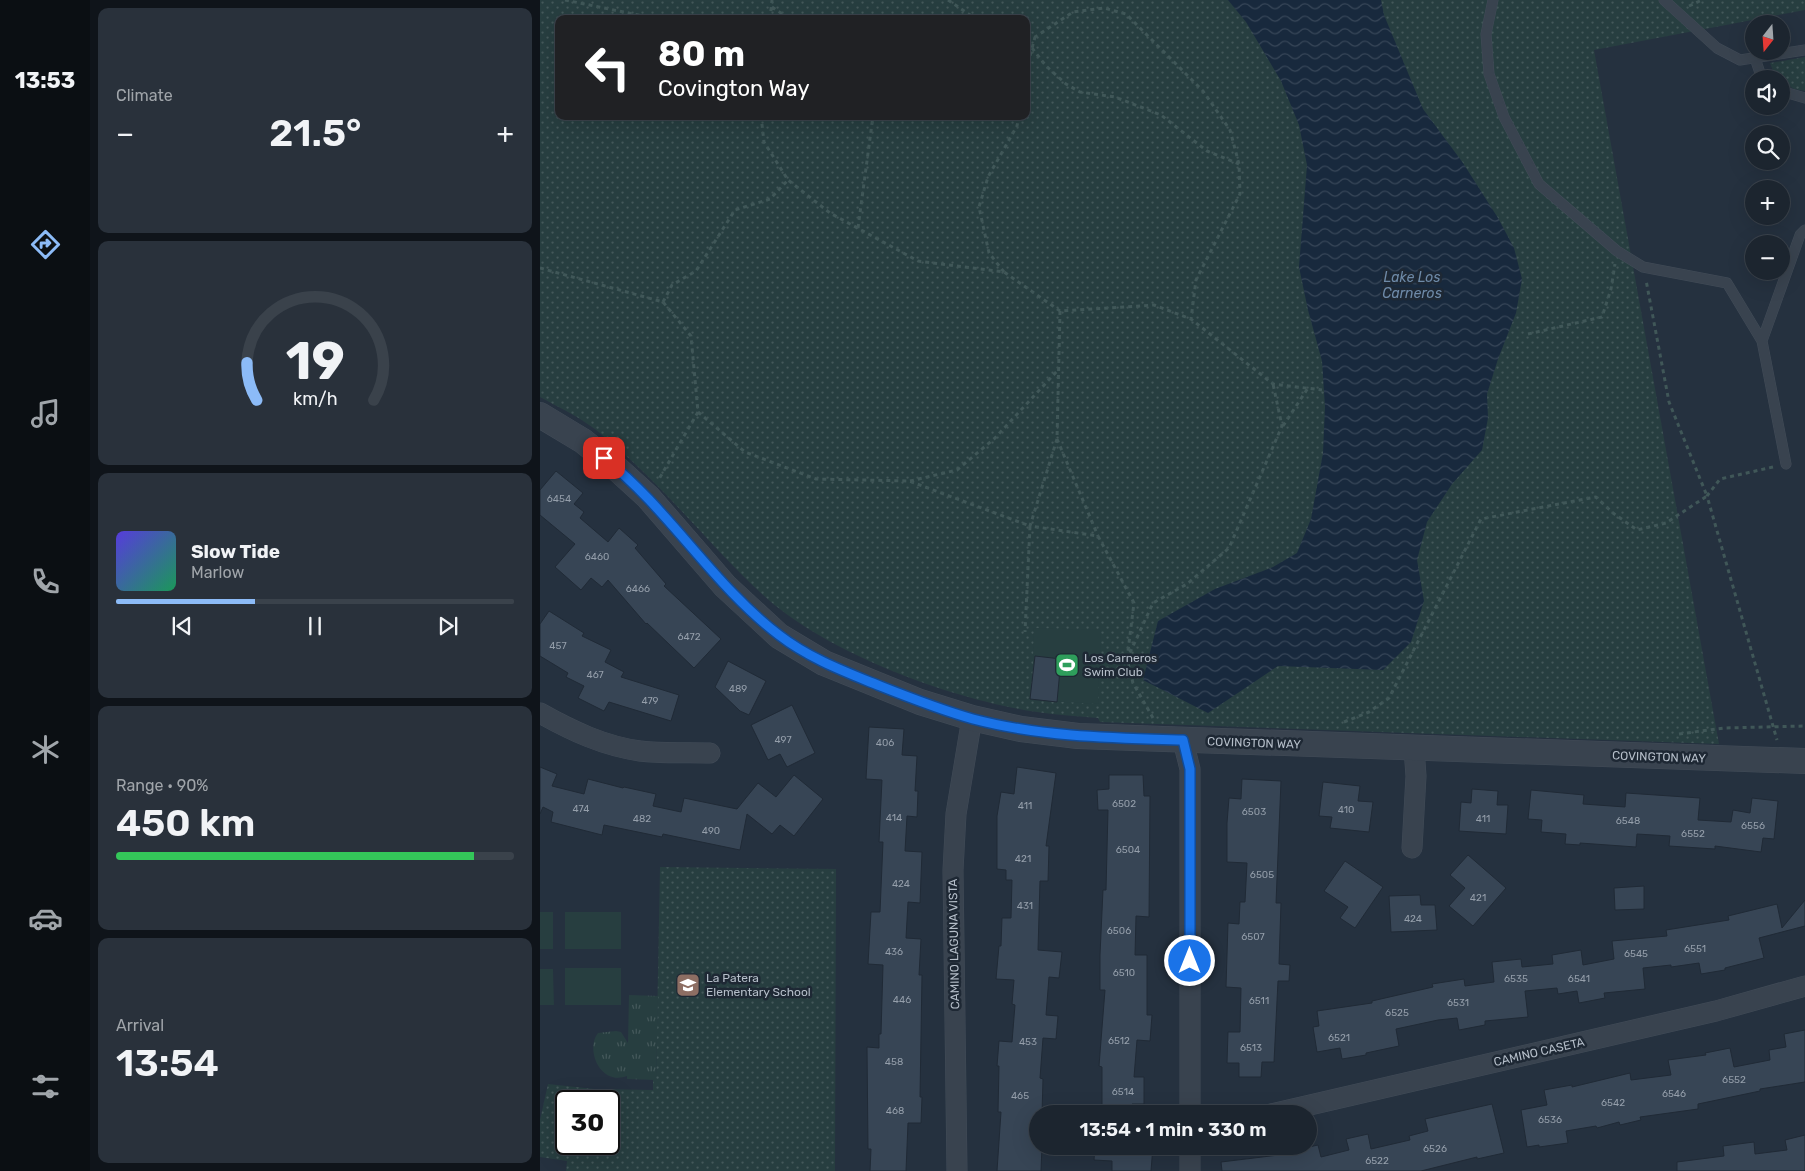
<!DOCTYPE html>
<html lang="en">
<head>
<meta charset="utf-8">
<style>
	body { margin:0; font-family:Rubik,sans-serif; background:#29313b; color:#f1f3f6; height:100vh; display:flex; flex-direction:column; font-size:19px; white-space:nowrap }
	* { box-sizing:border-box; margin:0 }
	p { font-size:16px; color:#a0a5aa }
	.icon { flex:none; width:28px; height:28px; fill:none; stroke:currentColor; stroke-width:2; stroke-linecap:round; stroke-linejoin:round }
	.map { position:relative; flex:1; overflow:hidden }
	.details { display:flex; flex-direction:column; gap:8px; padding:8px; background:#0f141a; width:450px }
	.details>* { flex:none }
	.guide { position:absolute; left:15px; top:15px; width:475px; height:105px; border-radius:10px; box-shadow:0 5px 20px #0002,0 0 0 1px #3a424b; background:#202124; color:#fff; overflow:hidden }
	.needle { width:32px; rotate:197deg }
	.fabs { position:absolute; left:1205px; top:15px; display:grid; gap:10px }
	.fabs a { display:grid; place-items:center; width:45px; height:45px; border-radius:50%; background:#1c252f; box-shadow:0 5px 20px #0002,0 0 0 1px #3a424b; font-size:25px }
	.speed { position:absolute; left:15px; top:1090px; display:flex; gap:10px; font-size:25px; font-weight:700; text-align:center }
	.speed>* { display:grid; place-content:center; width:65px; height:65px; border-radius:50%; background:#1c252f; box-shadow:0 5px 20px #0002,0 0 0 1px #3a424b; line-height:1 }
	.speed .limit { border:2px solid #111; border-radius:8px; background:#fff; color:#111 }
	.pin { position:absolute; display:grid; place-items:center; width:42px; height:42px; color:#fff; margin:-21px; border-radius:10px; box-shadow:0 2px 8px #0006 }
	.me { position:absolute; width:55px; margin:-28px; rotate:0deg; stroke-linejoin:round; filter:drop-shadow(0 0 4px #0008) }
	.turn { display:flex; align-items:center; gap:18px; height:105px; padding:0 20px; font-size:22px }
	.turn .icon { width:65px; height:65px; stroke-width:2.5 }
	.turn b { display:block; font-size:35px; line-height:42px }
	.big { font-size:38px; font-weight:600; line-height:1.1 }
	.details .widget { flex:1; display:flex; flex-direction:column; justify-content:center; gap:8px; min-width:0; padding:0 18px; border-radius:10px; background:#29313b }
	.details .dial { align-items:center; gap:0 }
	.dial svg { height:130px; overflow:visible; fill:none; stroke:#3a424b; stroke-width:7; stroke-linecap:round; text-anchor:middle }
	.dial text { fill:#f1f3f6; stroke:none }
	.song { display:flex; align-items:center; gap:15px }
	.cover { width:60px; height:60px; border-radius:8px; background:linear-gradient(135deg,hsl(250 70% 55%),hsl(150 70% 35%)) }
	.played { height:5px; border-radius:2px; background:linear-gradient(90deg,#8cbbf7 35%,#3a424b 35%) }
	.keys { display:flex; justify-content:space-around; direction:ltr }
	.heat { display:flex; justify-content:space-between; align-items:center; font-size:28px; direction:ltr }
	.charge { height:8px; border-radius:4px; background:linear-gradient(90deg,#34c759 90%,#3a424b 0) }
	.trip { position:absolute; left:489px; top:1105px; width:288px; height:50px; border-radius:25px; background:#1c252f; box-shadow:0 5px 20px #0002,0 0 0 1px #3a424b; font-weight:600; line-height:50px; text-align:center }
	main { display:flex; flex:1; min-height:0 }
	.tab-bar { display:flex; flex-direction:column; width:90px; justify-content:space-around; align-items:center; background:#0b0f13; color:#a0a5aa }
	.tab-bar .icon { width:35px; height:35px }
	.tab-bar .selected { color:#8cbbf7 }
	.tab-bar b { font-size:22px; color:#f1f3f6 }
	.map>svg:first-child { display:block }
	.grass { fill:url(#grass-dots); fill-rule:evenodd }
	.park { fill:url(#park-tufts) }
	.pitch { fill:#273e40 }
	.water { fill:url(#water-waves) }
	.building { fill:#374555; stroke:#202a36 }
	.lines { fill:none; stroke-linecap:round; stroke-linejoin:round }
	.service-casing { stroke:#424c58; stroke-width:11 }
	.minor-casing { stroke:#424c58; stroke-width:21 }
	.tertiary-casing { stroke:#424c58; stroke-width:26 }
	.path { stroke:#405758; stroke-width:3; stroke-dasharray:4 4; stroke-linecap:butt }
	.service { stroke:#39434f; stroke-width:10 }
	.minor { stroke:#39434f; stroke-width:20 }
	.tertiary { stroke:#39434f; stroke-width:25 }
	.route-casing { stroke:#114b97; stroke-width:12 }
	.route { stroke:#1a73e8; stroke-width:9 }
	.labels { text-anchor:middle; stroke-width:5; stroke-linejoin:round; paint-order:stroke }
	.number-label { font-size:10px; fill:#949eaa }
	.poi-label { font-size:12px; fill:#b5bec9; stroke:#1e2834; text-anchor:start }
	.street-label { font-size:12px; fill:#b5bec9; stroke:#1e2834 }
	.water-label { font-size:14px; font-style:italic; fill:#6e8aa8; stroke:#1e2834 }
</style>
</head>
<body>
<main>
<nav class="tab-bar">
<b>13:53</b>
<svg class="icon selected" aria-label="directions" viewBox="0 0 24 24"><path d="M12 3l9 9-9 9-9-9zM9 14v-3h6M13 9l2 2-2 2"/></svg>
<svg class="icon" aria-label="music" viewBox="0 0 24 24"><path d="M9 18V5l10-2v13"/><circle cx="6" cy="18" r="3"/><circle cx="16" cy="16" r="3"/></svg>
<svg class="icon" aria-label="phone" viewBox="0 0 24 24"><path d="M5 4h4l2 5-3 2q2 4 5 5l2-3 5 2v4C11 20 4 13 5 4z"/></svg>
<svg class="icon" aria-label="climate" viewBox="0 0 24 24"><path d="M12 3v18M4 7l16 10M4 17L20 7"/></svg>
<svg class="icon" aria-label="car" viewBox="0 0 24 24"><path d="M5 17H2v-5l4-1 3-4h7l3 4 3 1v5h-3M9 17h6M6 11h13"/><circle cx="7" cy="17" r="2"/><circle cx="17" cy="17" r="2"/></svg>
<svg class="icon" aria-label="filters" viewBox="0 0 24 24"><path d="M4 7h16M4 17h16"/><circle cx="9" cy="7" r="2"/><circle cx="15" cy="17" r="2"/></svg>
</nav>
<section class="details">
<div class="widget"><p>Climate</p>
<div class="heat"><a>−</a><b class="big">21.5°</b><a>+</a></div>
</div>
<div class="widget dial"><svg viewBox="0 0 100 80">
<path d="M14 69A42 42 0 1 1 86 69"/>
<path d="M14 69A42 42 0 0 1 8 46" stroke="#8cbbf7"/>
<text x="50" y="56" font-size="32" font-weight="700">19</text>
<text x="50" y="72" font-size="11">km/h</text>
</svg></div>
<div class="widget">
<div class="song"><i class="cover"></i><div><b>Slow Tide</b><p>Marlow</p></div></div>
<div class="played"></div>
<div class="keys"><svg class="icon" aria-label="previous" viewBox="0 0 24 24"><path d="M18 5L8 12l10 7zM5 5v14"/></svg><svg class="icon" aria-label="pause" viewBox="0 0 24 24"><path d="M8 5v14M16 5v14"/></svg><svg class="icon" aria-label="next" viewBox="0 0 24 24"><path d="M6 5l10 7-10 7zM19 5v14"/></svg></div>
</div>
<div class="widget"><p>Range · 90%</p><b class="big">450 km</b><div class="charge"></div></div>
<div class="widget"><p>Arrival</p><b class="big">13:54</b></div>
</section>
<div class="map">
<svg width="1265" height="1171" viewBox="0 0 1265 1171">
	<defs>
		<pattern id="grass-dots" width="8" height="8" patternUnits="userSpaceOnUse" patternTransform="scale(1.25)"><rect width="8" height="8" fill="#273e40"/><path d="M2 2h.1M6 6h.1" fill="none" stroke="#44585a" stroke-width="1.8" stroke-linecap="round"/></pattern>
		<pattern id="park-tufts" width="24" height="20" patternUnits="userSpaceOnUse" patternTransform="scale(1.25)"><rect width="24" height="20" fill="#273e40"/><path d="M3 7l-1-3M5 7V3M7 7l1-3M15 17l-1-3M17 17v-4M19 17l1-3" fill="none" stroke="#44585a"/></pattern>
		<pattern id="water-waves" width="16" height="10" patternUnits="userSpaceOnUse" patternTransform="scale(1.25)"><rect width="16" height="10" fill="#18293d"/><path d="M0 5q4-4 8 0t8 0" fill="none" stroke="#374658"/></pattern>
	</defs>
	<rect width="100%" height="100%" fill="#25313f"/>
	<path class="grass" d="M0,0h1265v10l-211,40 125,694 -619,-22 -2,-4c-20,-2 -41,-3 -61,-6 -84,-12 -212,-59 -275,-118 -51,-47 -93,-102 -146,-147 -9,-7 -17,-16 -27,-22 -15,-11 -33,-19 -49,-28zM19,19h467v97h-467z
		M1265,57v34l-11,-2 -13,-8v-2h-2l-6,-8 -3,-8z
		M120,867l176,2 -1,302h-269l1,-10 -27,-4v-37l8,-36 46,5 59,1v-10l3,-1zM26,1101h43v43h-43z"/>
	<path class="park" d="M89,995l29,1 -2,84 -29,-1v-3c-27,10 -42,-27 -29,-43l18,-2 5,1 7,11z"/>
	<path class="pitch" d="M494,628l67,2 -3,74 -66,-4z
		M0,912h13v37h-13z
		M25,912h56v37h-56z
		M25,968h56v37h-56z
		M0,969h13l1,36h-14z"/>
	<path class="water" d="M688,0h153l3,15 39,94 40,54 35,55 16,30 8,31 -6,34 -18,46 -11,35 1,24 -6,32 -30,34 -25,38 -10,38 7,41 -13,41 -28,28 -105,-4 -70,47 -65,-33 15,-59 57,-32 58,-22 24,-14 14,-34 12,-66 2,-46 -3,-46 -14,-51 -9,-43 8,-102 -8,-40 -18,-44 -35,-59z"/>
	<path class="building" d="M16,471l27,22 -9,11 10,8 -4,6 28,24 11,-14 19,17 -3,3 31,36 -2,2 57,53 -27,29 -47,-45 -1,1 -38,-44 -6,7 -11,-9 -10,12 -26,-23 20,-23 -35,-29v-25z
		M9,611l35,22 -2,3 29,14 -6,12 19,10 -3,5 58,18 -8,26 -62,-19 -5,9 -26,-13 6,-12 -18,-9 2,-4 -28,-17v-32z
		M495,656l26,3 -4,43 -27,-3z
		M188,661l38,20 -17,34 -9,-4 -25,-24z
		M252,705l23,48 -28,14 -7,-13 -12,6 -17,-35z
		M329,727l35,2 -2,26 15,1 -2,35h3l-1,26 -10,-1 -2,35 17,1 -2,51 -12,-1 -2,36 15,1 -2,36h3l-2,122h2l-1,26h-13l-2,48h-36l1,-22h-3l-1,-102 12,1v-14h2l2,-69 -15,-1 3,-52h9l3,-70h-4l3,-62 -16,-1z
		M0,767l17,7 -5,12 32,8 4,-15 35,9 1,-1 32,7 -3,12 28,6 3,-14 53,11 21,-26 18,14 18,-22 29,24 -29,37 -14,-11 -8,9 -25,-20 -7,36 -77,-16 -1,3 -58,-12 -2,10 -51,-13 2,-10 -10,-5 -3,7z
		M477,767l39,6 -10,73h3l-1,35h-8l-2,69 24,2 -3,26 -10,-1 -3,38 12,1 -2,23 -13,-1 -3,40 3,1 -1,35h-4v32h4l-1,25h-44l4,-59h-3l1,-46h-2l2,-25 13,1 3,-37 -3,-1 2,-24 -18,-1 3,-33h2l1,-28h9l1,-38h-6v-10l-9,-1v-53l4,-24 13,2z
		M569,775h34l1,21h6l-1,121 -13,-1 -1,39h12v60h5l-2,26 -13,-1 -3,37h10v27h-12v10h-30v-47l-3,-1 6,-76h-5v-35l3,-65h3l2,-80h-10l-1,-20 12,-1z
		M702,779l39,2 -5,122h5l-2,61 11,1 -1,16h-11l-4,81h-12l-1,15h-22v-14h-12l1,-31h12l1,-44 -15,-1 2,-64 11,1 1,-22h5l2,-39 -20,-1v-39l2,-25 12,1z
		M783,782l37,4 -2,15 15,1 -4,30 -39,-4 2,-11 -13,-1z
		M932,789l26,2 -1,14h11l-2,29 -47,-3 2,-29 10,1z
		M991,790l53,5 -1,9 42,3 1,-14 74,5 -2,22 33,2 2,-12 17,3 2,-15 26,3 -4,38 -11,-1 -2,14 -46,-6v3l-46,-3 1,-10 -33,-2 -1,13 -56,-4v2l-15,-1 1,-10 -25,-2 1,-12 -14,-1z
		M928,855l38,33 -33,38 -24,-20 16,-18 -15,-13z
		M805,861l38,26 -28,41 -15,-10 8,-11 -24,-16z
		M1104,886v23l-29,1 -1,-22z
		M880,895l1,10h14l2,25 -46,2 -2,-36z
		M1265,900v26l-46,12 5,20 -39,10v2l-24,4 -2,-11 -28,4v-2l-28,3 2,21 -41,4 1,5 -26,5 -2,-12 -19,3 -1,-6 -32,3 3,26 -43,4v4l-26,5 -2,-12 -19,2 -42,9 3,17 -33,7v2l-24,4 -2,-11 -23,4 -4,-25 6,-1 -2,-15 55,-8v-2l61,-14 -1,-3 32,-5 1,7 29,-4 -2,-20 29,-3 1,8 31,-3 -1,-9 29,-5 2,15 31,-6 -2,-18 55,-5 -1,-6 63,-10 -1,-4 49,-12 5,24z
		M1265,1030v52l-45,7v2l-62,13v5l-58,8 1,3 -21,5 -1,-3 -22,6 -1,-2 -30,5 2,12 -29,4v-2l-12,2 -6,-37 26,-5 -3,-15 28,-5v2l58,-14 1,7 40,-5 -3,-15 38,-5 -1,-2 25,-5 4,19 36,-7 -1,-10 17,-3 -2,-13z
		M952,1104l12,49 -27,6v-2l-56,14h-199l-1,-9 66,-8v-2l31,-7 3,12 28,-7 -3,-11 22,-5 3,15 39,-9 -1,-4 19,-5 -3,-12z
		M1265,1135v36h-128v-9l47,-6 -1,-10 31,-4 1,12 32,-4 -2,-10z
		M555,1146h58l-2,25h-39v-10l-18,-1z"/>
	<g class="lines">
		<g class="service-casing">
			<path id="service" d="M953,0l-7,34 3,40 15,43 35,67 78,67 26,16 84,16 35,58 24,123
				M1124,0l53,48 23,12 65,-10
				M1215,58l5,15 6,6
				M1241,91l24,7
				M1222,341l38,-106 5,-5"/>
		</g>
		<g class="minor-casing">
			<path id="minor" d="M0,713c32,18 64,33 100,38 23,3 47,1 70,2
				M643,741l7,28v345
				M872,848l4,-72 -2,-28
				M731,1114l445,-103 89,-25
				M650,1146v25
				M417,1171l-4,-301 3,-56 16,-96"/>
		</g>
		<g class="tertiary-casing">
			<path id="tertiary" d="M0,415l43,26 31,25 34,31 77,89 54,50 45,27 96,39 52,16 49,11 57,7 727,25"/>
		</g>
		<path class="path" d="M25,0l93,19
			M408,0l28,19
			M1149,6l13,-6
			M232,7l18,12
			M230,19l2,-19
			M486,36l9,1 38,-25 31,-4 22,6 77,77 27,39 9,34 1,30 -44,86 -5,39
			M492,48l14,18 20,18 14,8 35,5 46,18 46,36 32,13
			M486,71l9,-34
			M221,116l3,26 24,38 42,33 88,48 86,11 56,39 94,-6 37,14 82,65 49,6
			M318,228l15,-112
			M0,268l123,34 28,34 7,76 -39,67
			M464,272l-15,-19 -10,-46 9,-30 29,-51 2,-10
			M123,302l9,-17 24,-14 39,-61 35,-11 18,-19
			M520,311l-3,128 -27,87 68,10 36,67 -7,56
			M988,334l74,-17 9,-28 4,-25
			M158,412l47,40 71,27 93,2 121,45 -5,106
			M743,426l25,-38
			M517,439l41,97
			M1233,467l-53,12 -13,17 70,244
			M370,481l47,-11 38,-32 63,-68
			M613,718l-20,-35 -6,-24 26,-56 34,-19 42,-36 53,-122 -9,-42
			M804,722l25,-10 20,-14 92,-179 115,-22 17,16 24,17 29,-7 41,-27 -38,-94 -23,-122
			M1139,734l45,-6 81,-2"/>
		<use href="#service" class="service"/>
		<use href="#minor" class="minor"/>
		<use href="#tertiary" class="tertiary"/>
	</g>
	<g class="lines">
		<g class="route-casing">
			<path id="route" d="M64,458c66,52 108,126 175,177 27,21 59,34 91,47 33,13 67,27 103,37 68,18 140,19 210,21l7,29v192"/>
		</g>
		<use href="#route" class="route"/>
	</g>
	<defs>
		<g id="stadium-square" transform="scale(1.25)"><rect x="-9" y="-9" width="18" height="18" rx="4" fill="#2e9e5b" stroke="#1e2834"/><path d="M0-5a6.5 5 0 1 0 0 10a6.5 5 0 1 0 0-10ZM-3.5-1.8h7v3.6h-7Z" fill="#fff"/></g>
		<g id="school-square" transform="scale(1.25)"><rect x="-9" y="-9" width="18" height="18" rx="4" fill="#8d6e63" stroke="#1e2834"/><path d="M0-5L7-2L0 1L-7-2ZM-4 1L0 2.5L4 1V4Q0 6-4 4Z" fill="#fff"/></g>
	</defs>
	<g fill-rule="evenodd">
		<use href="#stadium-square" x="527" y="665"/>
		<use href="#school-square" x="148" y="985"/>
	</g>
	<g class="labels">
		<g class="number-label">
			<text x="19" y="502">6454</text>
			<text x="57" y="560">6460</text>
			<text x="98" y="592">6466</text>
			<text x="149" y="640">6472</text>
			<text x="18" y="649">457</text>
			<text x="55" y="678">467</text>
			<text x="198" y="692">489</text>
			<text x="110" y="704">479</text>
			<text x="243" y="743">497</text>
			<text x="345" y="746">406</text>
			<text x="584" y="807">6502</text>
			<text x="485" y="809">411</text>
			<text x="41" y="812">474</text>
			<text x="806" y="813">410</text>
			<text x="714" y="815">6503</text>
			<text x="354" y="821">414</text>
			<text x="102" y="822">482</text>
			<text x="943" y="822">411</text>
			<text x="1088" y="824">6548</text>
			<text x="1213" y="829">6556</text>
			<text x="171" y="834">490</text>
			<text x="1153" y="837">6552</text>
			<text x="588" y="853">6504</text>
			<text x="483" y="862">421</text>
			<text x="722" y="878">6505</text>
			<text x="361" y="887">424</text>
			<text x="938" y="901">421</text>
			<text x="485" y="909">431</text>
			<text x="873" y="922">424</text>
			<text x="579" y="934">6506</text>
			<text x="713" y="940">6507</text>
			<text x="1155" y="952">6551</text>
			<text x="354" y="955">436</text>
			<text x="1096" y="957">6545</text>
			<text x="584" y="976">6510</text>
			<text x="976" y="982">6535</text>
			<text x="1039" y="982">6541</text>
			<text x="362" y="1003">446</text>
			<text x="719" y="1004">6511</text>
			<text x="918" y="1006">6531</text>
			<text x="857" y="1016">6525</text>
			<text x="799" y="1041">6521</text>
			<text x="579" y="1044">6512</text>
			<text x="488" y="1045">453</text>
			<text x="711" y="1051">6513</text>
			<text x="354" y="1065">458</text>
			<text x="1194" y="1083">6552</text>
			<text x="583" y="1095">6514</text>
			<text x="1134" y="1097">6546</text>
			<text x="480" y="1099">465</text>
			<text x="1073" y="1106">6542</text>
			<text x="355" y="1114">468</text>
			<text x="1010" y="1123">6536</text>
			<text x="895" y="1152">6526</text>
			<text x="837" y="1164">6522</text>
		</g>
		<g class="poi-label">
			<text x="544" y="662">Los Carneros<tspan x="544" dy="14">Swim Club</tspan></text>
			<text x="166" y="982">La Patera<tspan x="166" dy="14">Elementary School</tspan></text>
		</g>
		<g class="street-label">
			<text transform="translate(714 743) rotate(2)" y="4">COVINGTON WAY</text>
			<text transform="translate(1119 757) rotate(2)" y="4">COVINGTON WAY</text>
			<text transform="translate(414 944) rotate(-91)" y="4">CAMINO LAGUNA VISTA</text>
			<text transform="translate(999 1052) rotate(-13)" y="4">CAMINO CASETA</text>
		</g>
		<g class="water-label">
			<text x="872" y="282">Lake Los<tspan x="872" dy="16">Carneros</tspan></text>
		</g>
	</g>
</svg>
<div class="fabs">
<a><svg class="needle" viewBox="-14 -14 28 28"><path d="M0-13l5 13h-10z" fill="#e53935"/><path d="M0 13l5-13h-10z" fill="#a0a5aa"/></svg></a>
<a><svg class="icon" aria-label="sound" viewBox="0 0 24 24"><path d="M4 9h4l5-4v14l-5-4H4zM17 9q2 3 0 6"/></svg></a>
<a><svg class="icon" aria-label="search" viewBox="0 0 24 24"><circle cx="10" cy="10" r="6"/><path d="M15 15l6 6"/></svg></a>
<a>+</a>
<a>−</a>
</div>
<div class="speed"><div class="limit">30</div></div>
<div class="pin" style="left:64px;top:458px;background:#d93025"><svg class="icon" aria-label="arrive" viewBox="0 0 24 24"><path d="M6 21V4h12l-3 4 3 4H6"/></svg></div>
<svg class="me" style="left:650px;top:961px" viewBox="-20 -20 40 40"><circle r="17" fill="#1a73e8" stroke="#fff" stroke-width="3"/><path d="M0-11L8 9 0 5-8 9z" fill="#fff"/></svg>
<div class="trip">13:54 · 1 min · 330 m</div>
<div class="guide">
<div class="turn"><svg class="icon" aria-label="left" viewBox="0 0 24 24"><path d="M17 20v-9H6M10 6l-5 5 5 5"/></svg><div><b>80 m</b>Covington Way</div></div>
</div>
</div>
</main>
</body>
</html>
